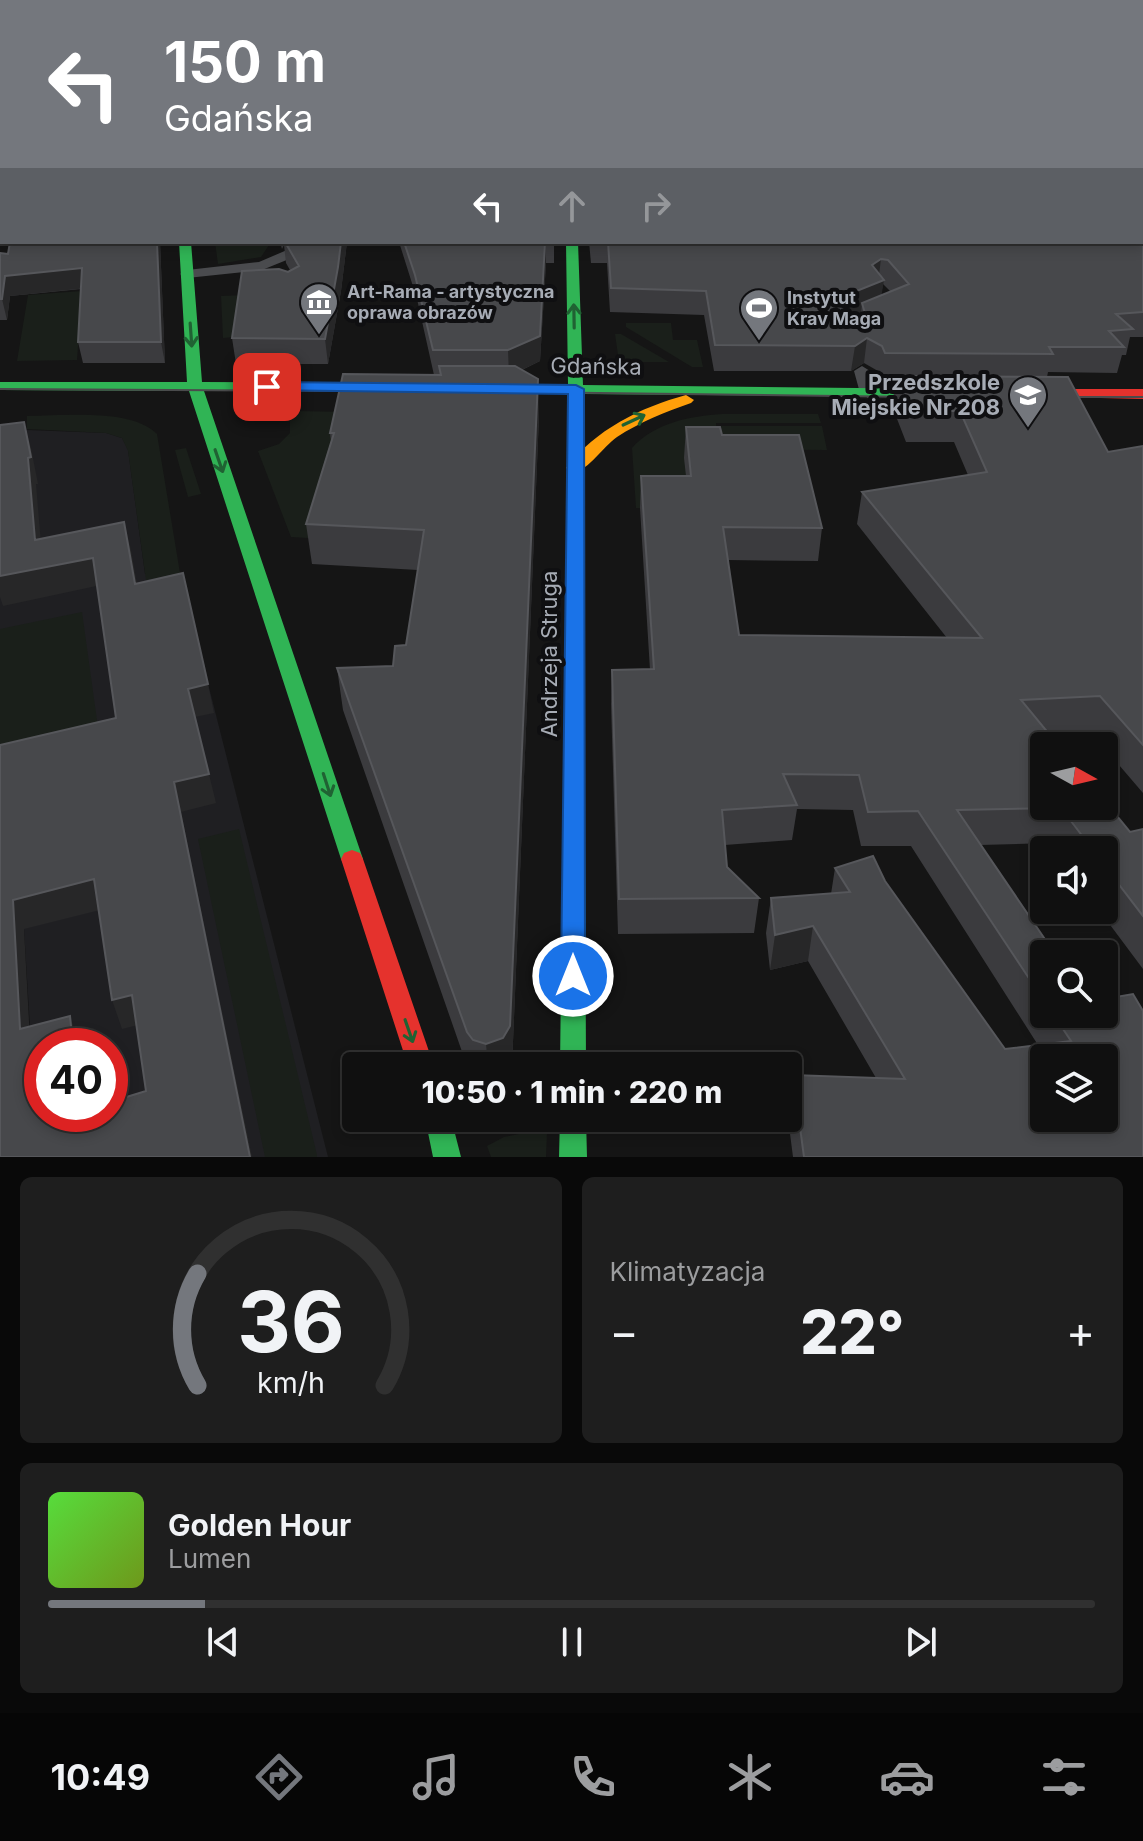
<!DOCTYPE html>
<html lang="pl">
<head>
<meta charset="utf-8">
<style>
	body { margin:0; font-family:Inter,sans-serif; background:#1e1e1e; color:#f1f3f6; height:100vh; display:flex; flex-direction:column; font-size:30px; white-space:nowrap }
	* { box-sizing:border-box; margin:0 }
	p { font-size:26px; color:#9c9d9f }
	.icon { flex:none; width:44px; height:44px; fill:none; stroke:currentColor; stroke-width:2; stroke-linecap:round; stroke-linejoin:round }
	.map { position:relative; height:1157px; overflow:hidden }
	.panel { display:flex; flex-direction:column; gap:20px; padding:20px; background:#090909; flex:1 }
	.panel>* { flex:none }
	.guide { position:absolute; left:0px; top:0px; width:1144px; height:244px; box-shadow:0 4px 12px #0003,0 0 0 2px #303030; background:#74777d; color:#fff; overflow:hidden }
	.needle { width:52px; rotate:98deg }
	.controls { position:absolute; left:1030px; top:732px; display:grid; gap:16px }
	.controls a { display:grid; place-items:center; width:88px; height:88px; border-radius:8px; background:#101010; box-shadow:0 4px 12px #0003,0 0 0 2px #303030; font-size:40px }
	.speed { position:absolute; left:24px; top:1028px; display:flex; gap:16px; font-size:40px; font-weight:700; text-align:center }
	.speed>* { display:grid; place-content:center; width:104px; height:104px; border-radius:50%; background:#101010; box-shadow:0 4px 12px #0003,0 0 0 2px #303030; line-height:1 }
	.speed .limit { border:12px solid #d22; background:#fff; color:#111 }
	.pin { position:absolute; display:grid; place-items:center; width:68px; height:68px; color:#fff; margin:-34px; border-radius:16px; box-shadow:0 4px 12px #0006 }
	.me { position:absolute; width:88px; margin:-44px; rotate:0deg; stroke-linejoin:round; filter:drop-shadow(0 0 6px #0008) }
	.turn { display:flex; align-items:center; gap:28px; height:168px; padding:0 32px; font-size:36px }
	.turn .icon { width:104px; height:104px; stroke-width:2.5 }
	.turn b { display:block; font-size:56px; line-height:68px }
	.lanes { display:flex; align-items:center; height:76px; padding:0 32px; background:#0003; justify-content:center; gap:40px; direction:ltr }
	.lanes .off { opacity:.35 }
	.big { font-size:60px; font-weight:800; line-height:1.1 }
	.panel .tile { flex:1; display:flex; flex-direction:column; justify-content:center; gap:12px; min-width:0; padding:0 28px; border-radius:12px; background:#1e1e1e }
	.panel .dial { align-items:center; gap:0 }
	.dial svg { height:208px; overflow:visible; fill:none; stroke:#303030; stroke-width:7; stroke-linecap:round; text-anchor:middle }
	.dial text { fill:#f1f3f6; stroke:none }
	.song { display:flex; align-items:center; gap:24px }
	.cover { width:96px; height:96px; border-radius:12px; background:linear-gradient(135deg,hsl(110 70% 55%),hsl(80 70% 35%)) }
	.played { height:8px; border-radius:4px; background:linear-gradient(90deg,#74777d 15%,#303030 15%) }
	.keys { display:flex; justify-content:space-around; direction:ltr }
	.heat { display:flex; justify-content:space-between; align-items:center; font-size:44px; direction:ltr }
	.panel .tiles { flex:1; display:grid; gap:20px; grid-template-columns:1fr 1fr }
	.tile:last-child { grid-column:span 2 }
	.trip { position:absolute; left:342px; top:1052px; width:460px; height:80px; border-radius:8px; background:#101010; box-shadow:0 4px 12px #0003,0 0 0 2px #303030; font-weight:800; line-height:80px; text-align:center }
	.tab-bar { display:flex; height:128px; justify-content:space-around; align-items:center; background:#060606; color:#9c9d9f }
	.tab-bar .icon { width:56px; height:56px }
	.tab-bar .current { color:#74777d }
	.tab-bar b { font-size:36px; color:#f1f3f6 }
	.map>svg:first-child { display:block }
	.built { fill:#1f1f22; fill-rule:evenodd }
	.green { fill:#1a1f1a }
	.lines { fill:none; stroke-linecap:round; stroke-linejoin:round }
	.lane { fill:#4a4b4e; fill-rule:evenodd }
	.fast { fill:#30b455; fill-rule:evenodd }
	.slow { fill:#ff9f0a; fill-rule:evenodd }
	.jam { fill:#e5322d; fill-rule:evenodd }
	.tram { stroke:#4a4b4c; stroke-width:2 }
	.wall { fill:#3b3b3e; fill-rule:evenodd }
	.shaded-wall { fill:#272728 }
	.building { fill:#47484b; stroke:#56575b; stroke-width:2; fill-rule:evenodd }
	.oneway { stroke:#206233 }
	.route { fill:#1a73e8; stroke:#114b97; stroke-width:2 }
	.labels { text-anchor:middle; stroke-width:8; stroke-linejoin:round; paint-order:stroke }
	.far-poi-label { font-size:18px; font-weight:bold; fill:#a7acb5; stroke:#0f0f11; text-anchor:start }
	.street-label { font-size:22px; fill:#a7acb5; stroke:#0f0f11 }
	.poi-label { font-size:22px; font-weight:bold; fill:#a7acb5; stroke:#0f0f11; text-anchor:end }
</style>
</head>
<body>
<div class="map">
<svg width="1143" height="1157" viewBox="0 0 1143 1157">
	<rect width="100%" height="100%" fill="#151515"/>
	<path class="built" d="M0,429l106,4 16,5 6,12 17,124 35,-1 148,584h-290l-16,-261 -22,6zM42,1046h68v68h-68z"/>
	<path class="green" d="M215,242h56l-10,15 -43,7z
		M82,291l-5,69 -60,1 11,-66z
		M246,295l8,40 -31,3 -2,-42z
		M626,323h45l2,17h24l6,27h-11l-66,-40z
		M615,334h6l48,28h-50z
		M296,411l52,1 -40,126 -17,-1 -33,-86 21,-7 11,-11v-12l-5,-4z
		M722,414h96l3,9h-105l2,35 -29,50h-53l-4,-60c22,-25 58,-32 90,-34z
		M27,416c37,0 104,-8 130,18l23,139 -34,7 -18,-129 -6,-13 -16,-5 -79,-4z
		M721,426h101l5,24 -104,-1z
		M186,448l15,46 -13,3 -13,-47z
		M82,612l17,123 -99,23v-129z
		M239,829l78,326v2h-52l-67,-318z
		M528,1132h19l-1,25h-55l-4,-11 17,-9z"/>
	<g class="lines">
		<path class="lane" d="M288,242h14l-3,13 -37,15 -75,8 -7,-4 7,-4 72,-8 28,-12z
			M862,366l8,5 6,22 -2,4 -6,1 -8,-5 -6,-22z"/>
		<path class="fast" d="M179,242h12l11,140 199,1 7,4 -7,4h-197l159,468 -3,6 -8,3 -8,-3 -3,-6 -152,-468 -189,-1v-8h187z
			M566,242h12l5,143 370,4 7,4 -7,4 -370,-3 3,672h-26l8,-673 -91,-1 -7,-4 7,-4h91z
			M425,1118h26l10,39h-28z
			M560,1118h26l1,39h-28z"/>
		<path class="slow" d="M686,395l8,5 -3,3c-26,9 -51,19 -74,34 -14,10 -28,32 -43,36l-8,-5c29,-38 75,-61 120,-73z"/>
		<path class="jam" d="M129,0h8l1,2h-8z
			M1017,389h126v10l-131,-3 -2,-3z
			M352,850l8,3 3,6 71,207h-26l-67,-207 3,-6z"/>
		<path class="tram" d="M0,389l360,2
			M516,392l400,5
			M1056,397h87"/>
	</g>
	<path class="wall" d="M224,0h45l-1,2h-42z
		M276,0h867v152l-1,-150h-864z
		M1143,185v152h-13l-4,18h-4l-5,18 -69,-1 -1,5 61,75 35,-6v347l-54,-63 -41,2 56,74 26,26 13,-3v140l-44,-59h5v-60h-49l-5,-7 -70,2 64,109v60h60l39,143h-350l-5,-39v-14l5,-29 83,3 -68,-117 -38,9 -4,-37 5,-35 60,-4 4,-26 50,13 120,168 33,-4 -127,-199h-50l-8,-36 -56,-1 -5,31 -67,5 2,22 32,31 -5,35 -136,1 -7,-230 1,-34h38l-10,-162 1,-32h45l-2,-18 2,-31 36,8 100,93 -4,33 -90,-1 11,75 208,3 -90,-114 5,-32 106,-17 -14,-33h-48l-14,-36 4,-28h-15l-3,-7 -14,-8 -13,8h-137l-10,-56 -94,-3 -3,-49h-16l-2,-21h553zM883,284l8,8 -10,3zM861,313l-1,9 -3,1 -9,-1 -1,-4z
		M10,242h150l5,121h-82l-5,-21 3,-53 -71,7 -3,24h-7v-67l8,1z
		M280,242h67l-6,49 -13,73h-92l-4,-26 56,-66 2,-2 -4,-7 -2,-18 -2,4z
		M399,242h155v21h-8l-6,98 -18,9 17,46 -27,650h-45l-124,-356 -6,-42 56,-2 13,-21 12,-75 -106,-6 -6,-40 25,-83 -1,-8 104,-58 -17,-76z"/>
	<path class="shaded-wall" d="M36,0h75v2h-74z
		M256,0h13l-1,2h-13z
		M0,124h2v18h-2z
		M157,242h3l5,121 -4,-21z
		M341,242h6l-6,49 -13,73 -3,-25z
		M545,242l1,21 -6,98 -31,15 -1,-26z
		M881,259l-3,24 6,-3 -4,25 -18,-2 -1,10 -25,10 3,-25 33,-33z
		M82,268l5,20 -77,8 -3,24 -5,-21 3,-23z
		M867,338l-3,25 -13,8 4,-25z
		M538,379l1,37 -27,650h-24l-2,-22z
		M24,422l7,26 7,36h-2l7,83 -8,-27z
		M124,522l7,28 11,62 -7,-28z
		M93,558l8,27 -98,21 -3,-9v-21z
		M208,684l6,29 -19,4 -7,-28z
		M209,774l7,29 -35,9 71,345h-2l-76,-375z
		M94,879l10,30 -80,20 7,129 -11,-29 -7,-129z
		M813,926l-5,35 -38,9 5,-35z
		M132,995l10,29 -20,5 -10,-29z
		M70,1016l10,30h-7z"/>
	<path class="building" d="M0,0h37l1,2h-36v122h-2l1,-84 -1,-1z
		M238,0h18l-1,2h-15z
		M285,0h858v127l-1,-125h-856z
		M1142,185h1v127l-27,2 17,15 -24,2 15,16h-75l4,7 -168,-1 -3,-7 -15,-8 -12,8 -140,-1 -9,-54 -95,-3 -3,-46h534zM881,259l7,1 21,24 -47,19 4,14 -9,6 -9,-1 -9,-24 45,-18 -12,-15z
		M10,242h147l4,100h-83l4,-74 -77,8 -3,23h-2v-46l8,1z
		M285,242h56l-3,25 -13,72 -93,-1 10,-67 37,-2 9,3 11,-6z
		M404,242h141l-5,94 -32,14h-75l-18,-75z
		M439,366h76l23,13 -28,647 -7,12 -17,6 -13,-4 -6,-8 -130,-364 56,-2 2,-20 11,-1 18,-115 -118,-6 28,-91h-4l13,-59 98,1z
		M897,376l171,1 40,75 35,-6v299l-43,-49 -79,4 38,46h-15v60h60v-6l26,32 13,-3v87l-39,-51v-15h-11l-32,-42 -104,2 98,144h-11v47l-126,-190 -50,1 -9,-37 -76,-1 14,31 -75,5 5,57 32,31 -140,1 -7,-229 42,-1 -13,-193h50l-5,-49h34l2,8h77l23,93 -99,-1 16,108 243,3 -120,-146 125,-20 -27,-61h-49z
		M24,422l7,35 -3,1 7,82 89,-18 11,62 48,-11 25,111 -20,5 21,85 -35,8 76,375h-250v-412l116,-27 -23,-160 -93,18v-151zM94,879l18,121 20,-5 14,96 -36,11v12h-68v-68h31l-3,-30 -50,13 -7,-129z
		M873,856l12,25 120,168 66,-8 -18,-27h51v-15l29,-5 10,17v146h-339l-11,-82 112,4 -92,-153 -38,9 -4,-37 79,-6 -15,-24zM1044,1058h60v60h-60z"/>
	<defs><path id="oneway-shaft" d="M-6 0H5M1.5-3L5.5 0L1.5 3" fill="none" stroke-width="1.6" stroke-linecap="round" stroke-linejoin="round" transform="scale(2)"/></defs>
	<g class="oneway">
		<use href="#oneway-shaft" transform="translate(574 316) rotate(-91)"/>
		<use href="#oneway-shaft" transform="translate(191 335) rotate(86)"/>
		<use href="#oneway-shaft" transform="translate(634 420) rotate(-25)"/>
		<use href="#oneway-shaft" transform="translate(219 461) rotate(71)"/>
		<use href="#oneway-shaft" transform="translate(327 785) rotate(72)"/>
		<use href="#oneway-shaft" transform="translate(409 1031) rotate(71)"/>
	</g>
	<path class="route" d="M267,382l309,3 8,4 1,587 -3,7 -9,3 -9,-3 -3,-7 7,-582 -307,-4 -2,-3z"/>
	<defs>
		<g id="museum-pin" transform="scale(2)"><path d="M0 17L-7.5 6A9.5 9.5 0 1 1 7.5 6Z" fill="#74777d" stroke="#0f0f11"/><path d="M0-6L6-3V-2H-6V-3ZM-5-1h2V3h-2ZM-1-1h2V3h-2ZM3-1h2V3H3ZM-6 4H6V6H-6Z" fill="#fff"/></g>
		<g id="stadium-pin" transform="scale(2)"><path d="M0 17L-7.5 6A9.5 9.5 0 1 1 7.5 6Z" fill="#74777d" stroke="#0f0f11"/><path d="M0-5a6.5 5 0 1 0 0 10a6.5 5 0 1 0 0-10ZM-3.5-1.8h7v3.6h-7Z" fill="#fff"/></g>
		<g id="school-pin" transform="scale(2)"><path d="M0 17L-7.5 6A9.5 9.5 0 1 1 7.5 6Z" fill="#74777d" stroke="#0f0f11"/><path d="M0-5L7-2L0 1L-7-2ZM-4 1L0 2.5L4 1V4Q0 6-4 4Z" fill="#fff"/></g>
	</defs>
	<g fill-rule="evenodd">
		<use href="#museum-pin" x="319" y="302"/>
		<use href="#stadium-pin" x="759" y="308"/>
		<use href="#school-pin" x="1028" y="395"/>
	</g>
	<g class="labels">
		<g class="far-poi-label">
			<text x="347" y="298">Art-Rama - artystyczna<tspan x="347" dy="21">oprawa obrazów</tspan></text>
			<text x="787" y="304">Instytut<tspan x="787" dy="21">Krav Maga</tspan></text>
		</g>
		<g class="street-label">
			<text transform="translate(596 366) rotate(1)" y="8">Gdańska</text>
			<text transform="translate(549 654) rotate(-90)" y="8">Andrzeja Struga</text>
		</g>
		<g class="poi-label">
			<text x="1000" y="390">Przedszkole<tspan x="1000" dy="25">Miejskie Nr 208</tspan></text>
		</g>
	</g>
</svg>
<div class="controls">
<a><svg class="needle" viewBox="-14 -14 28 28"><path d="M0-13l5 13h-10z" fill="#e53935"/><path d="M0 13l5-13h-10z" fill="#9c9d9f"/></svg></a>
<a><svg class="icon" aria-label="sound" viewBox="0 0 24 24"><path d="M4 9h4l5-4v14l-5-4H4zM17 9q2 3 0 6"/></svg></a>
<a><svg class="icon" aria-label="search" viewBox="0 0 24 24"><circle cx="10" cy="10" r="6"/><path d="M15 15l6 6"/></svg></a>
<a><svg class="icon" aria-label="layers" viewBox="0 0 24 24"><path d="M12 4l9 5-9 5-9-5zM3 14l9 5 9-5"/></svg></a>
</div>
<div class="speed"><div class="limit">40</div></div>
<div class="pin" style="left:267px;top:387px;background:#d93025"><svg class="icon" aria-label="arrive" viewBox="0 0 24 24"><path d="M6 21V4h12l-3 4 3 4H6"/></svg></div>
<svg class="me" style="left:573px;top:976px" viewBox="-20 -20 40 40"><circle r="17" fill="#1a73e8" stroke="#fff" stroke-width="3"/><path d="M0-11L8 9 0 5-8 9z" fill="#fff"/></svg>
<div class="trip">10:50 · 1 min · 220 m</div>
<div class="guide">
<div class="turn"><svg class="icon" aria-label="left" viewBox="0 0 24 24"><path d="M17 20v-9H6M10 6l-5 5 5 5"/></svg><div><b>150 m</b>Gdańska</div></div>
<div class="lanes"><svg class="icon" aria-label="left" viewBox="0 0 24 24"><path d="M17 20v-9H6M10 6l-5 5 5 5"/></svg><svg class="icon off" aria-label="ahead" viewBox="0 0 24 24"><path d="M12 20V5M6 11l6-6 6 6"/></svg><svg class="icon off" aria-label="right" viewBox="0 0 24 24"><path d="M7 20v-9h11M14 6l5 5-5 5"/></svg></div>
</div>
</div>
<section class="panel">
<div class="tiles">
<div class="tile dial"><svg viewBox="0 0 100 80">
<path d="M14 69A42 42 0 1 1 86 69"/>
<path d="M14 69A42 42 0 0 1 14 26" stroke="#74777d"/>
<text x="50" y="56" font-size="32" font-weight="700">36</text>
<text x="50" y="72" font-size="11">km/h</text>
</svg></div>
<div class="tile"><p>Klimatyzacja</p>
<div class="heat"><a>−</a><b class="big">22°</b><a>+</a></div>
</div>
<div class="tile">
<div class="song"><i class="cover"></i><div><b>Golden Hour</b><p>Lumen</p></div></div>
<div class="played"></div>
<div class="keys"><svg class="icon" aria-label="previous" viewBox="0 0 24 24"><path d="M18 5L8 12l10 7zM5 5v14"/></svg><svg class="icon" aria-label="pause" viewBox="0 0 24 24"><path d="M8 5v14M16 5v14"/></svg><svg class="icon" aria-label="next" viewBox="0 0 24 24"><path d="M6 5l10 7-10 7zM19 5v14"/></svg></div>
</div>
</div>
</section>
<nav class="tab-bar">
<b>10:49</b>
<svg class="icon current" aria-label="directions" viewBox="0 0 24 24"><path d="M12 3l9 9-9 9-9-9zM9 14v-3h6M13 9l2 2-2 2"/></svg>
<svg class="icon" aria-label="music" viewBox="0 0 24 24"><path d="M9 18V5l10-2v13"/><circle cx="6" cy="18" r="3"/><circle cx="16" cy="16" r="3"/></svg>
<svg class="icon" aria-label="phone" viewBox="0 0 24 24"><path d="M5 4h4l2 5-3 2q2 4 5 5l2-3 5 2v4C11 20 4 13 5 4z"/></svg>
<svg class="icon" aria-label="climate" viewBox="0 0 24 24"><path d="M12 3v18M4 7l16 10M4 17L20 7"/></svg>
<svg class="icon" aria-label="car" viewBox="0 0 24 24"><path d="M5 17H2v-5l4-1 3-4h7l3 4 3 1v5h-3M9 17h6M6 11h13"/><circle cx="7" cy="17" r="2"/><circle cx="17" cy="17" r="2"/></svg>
<svg class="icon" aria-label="filters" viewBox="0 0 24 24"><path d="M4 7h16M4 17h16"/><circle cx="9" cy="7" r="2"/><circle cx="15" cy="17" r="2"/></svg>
</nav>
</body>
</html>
